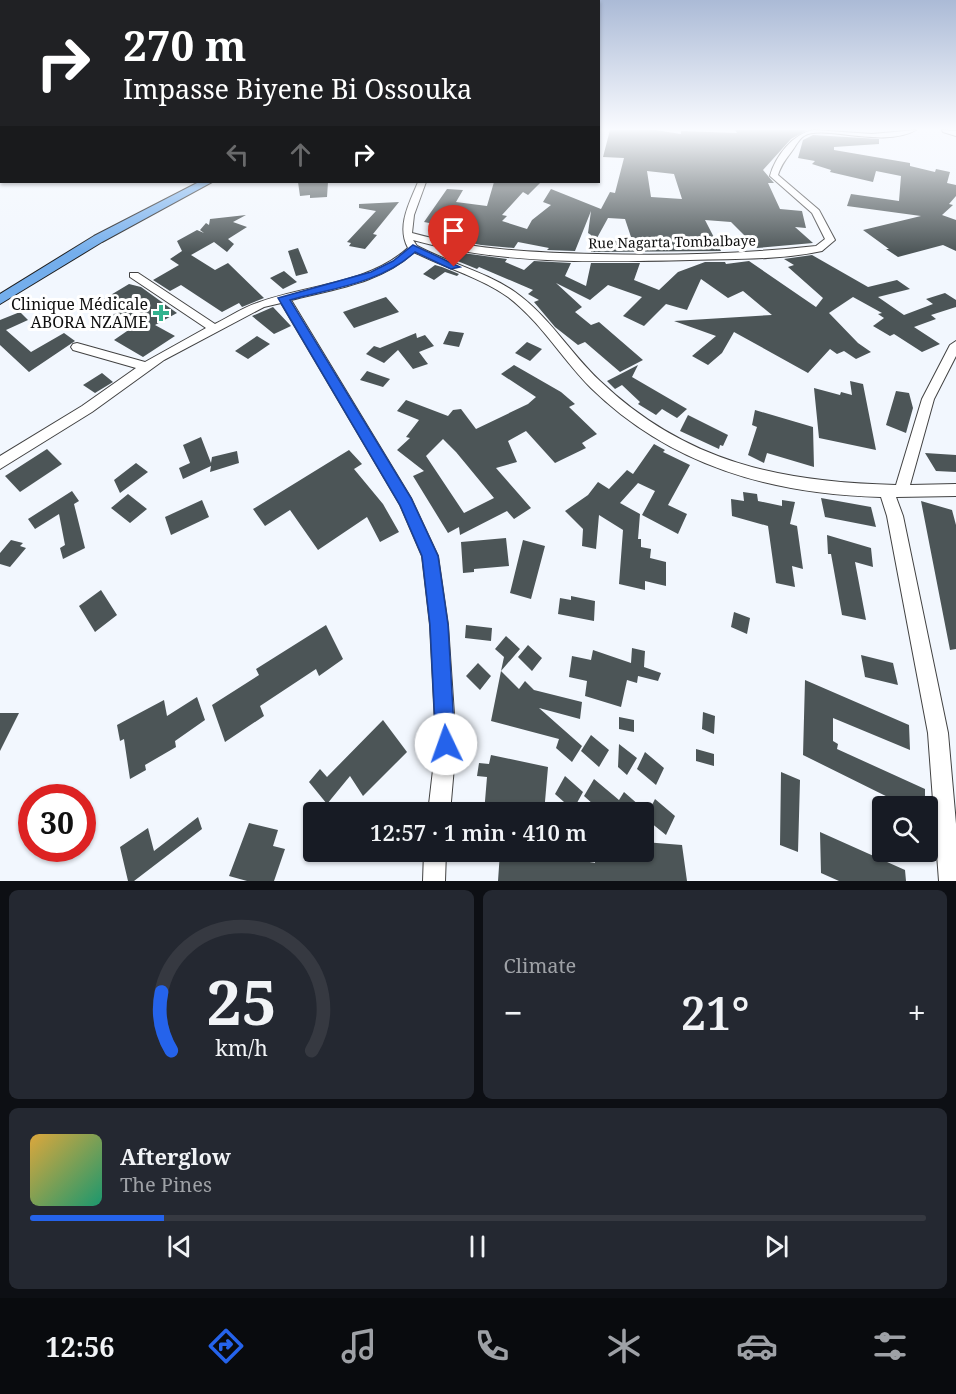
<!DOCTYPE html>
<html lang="en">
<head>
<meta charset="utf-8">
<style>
	body { margin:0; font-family:"Noto Serif",serif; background:#242831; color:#f1f3f6; height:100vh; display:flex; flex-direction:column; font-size:22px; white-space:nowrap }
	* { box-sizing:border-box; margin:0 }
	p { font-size:20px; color:#9ea1a6 }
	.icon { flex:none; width:33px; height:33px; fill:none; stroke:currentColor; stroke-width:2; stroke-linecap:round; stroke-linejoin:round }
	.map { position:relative; height:881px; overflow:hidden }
	.drawer { display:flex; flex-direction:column; gap:9px; padding:9px; background:#0d0f14; flex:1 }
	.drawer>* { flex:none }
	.banner { position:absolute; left:0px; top:0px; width:600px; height:183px; box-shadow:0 2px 4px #0004; background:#202124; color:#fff; overflow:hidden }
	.tools { position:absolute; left:872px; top:796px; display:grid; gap:12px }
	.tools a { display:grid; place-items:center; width:66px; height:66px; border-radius:6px; background:#171b24; box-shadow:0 2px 4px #0004; font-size:30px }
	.speed { position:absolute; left:18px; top:784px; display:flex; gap:12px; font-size:30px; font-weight:700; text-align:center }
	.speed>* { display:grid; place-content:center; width:78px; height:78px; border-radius:50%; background:#171b24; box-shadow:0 2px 4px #0004; line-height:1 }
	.speed .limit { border:9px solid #d22; background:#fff; color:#111 }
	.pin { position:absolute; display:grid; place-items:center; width:51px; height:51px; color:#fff; margin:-62px -26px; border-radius:50% 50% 50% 0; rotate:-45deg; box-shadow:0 0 6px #0007 }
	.pin .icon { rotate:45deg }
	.me { position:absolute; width:66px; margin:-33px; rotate:357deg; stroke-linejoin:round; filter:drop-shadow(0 0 4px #0008) }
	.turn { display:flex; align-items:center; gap:21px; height:126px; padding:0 24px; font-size:27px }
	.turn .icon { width:78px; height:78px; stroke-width:2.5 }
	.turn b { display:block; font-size:42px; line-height:51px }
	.lanes { display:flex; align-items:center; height:57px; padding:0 24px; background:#0003; justify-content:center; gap:30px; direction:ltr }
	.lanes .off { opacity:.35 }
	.big { font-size:45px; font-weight:600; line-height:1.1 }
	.drawer .widget { flex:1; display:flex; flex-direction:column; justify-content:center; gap:9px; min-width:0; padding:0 21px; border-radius:9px; background:#242831 }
	.drawer .dial { align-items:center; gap:0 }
	.dial svg { height:156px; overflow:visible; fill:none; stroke:#363941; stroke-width:7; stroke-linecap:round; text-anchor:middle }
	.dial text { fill:#f1f3f6; stroke:none }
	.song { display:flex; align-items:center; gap:18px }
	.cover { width:72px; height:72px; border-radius:9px; background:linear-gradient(135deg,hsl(40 70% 55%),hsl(160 70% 35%)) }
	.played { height:6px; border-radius:3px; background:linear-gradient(90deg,#2563eb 15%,#363941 15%) }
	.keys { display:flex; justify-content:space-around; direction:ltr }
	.heat { display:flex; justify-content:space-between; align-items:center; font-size:33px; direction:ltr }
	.drawer .tiles { flex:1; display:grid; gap:9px; grid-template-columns:1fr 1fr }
	.widget:last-child { grid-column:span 2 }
	.trip { position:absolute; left:303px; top:802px; width:351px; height:60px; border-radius:6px; background:#171b24; box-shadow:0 2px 4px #0004; font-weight:600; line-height:60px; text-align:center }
	.tab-bar { display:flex; height:96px; justify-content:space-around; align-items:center; background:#090b0e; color:#9ea1a6 }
	.tab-bar .icon { width:42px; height:42px }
	.tab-bar .on { color:#2563eb }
	.tab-bar b { font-size:27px; color:#f1f3f6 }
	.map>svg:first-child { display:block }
	.building { fill:#4c5557; fill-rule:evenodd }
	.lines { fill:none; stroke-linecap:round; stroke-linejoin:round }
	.minor-casing { stroke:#424242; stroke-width:2 }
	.major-casing { stroke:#202020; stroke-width:2 }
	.minor { fill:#fff; fill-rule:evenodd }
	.major { fill:#74aeec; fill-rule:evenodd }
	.route { fill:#2563eb; stroke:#184099; stroke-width:1.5 }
	.poi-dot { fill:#33b38f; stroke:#fff; stroke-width:2 }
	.labels { text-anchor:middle; stroke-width:6; stroke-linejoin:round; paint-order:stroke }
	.far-street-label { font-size:14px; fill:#0f0f0f; stroke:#fff }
	.poi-label { font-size:16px; fill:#0f0f0f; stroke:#fff; text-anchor:end }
</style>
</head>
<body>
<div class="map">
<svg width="956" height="881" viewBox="0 0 956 881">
	<rect width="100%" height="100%" fill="#f2f7fe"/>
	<path class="building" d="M610,130h45l26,4v-3l56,2 -2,-3h72l-16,9 -28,31 11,13h-6l12,26 22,2 4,17 -11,-1 18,16 -56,5 -26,-26 -26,-2 16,31 -130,1v-17l-3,-2 3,-22 -16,40 -28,-1 2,-2 -31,-6 -4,6 -33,-3 -50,-10 14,-9 -21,-4 23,-33 16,1 -7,12 31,4 7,-24h47l-13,13 -5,-3 -21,23 5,1 -5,5 25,8 5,-9 19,-15 -8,-3 8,-13 50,20 9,-17 5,1 9,-35 -21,-1zM647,171l27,3 8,25 -31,-2zM608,218l17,1 8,24 -36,-5z
		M813,135l66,4v5l-45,3v3l76,13v3l25,6 1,-3 14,3 -3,11 9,2v11l-7,8 4,1 -11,10 14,5v31l-13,-6 -45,12 -12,-8h3l-26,-19 58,-14 -74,-10 4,-12 48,7 2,-25 -25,-5 -3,11 -43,-10 1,-2 -19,-6 3,-3 -17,-3 5,-18z
		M298,182h30l-1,15 -17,1v-3l-10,1z
		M399,202l-26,32 4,1 -12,14 -16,-3 2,-3 -4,-1 29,-31 -17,-3v-4z
		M246,215l-13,7 14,5 -19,12 6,5 -7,8 -13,-10 -23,13 24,15 13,-7 36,35 -22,9 -3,-4 -17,9 -41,-27 -11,6 -17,-11 26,-15 -9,-6 12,-8 -5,-10 20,-11 7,3 -4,-3 6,-7 3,2 1,-6z
		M298,248l10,25 -12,3 -8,-25z
		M455,252l52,7 -2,3 19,8 10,-9 37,2 -6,13 21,10 5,-23h49l-6,17 25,10 19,-18 27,-10h20l1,2 23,-3 67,46 7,-9 -35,-31 6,-2 -10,-6 28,-4 56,32 29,-7 13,9 -32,8 26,18 29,-11 -7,-5 19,-6 11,7v7l-25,8 5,4 -22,8 26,17 -18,8 -28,-18 -4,2 -17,-10 11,-8 -6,-4 4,-1 -29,-16 -24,16 29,30 13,9 -15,7 -12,-8 -7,3 -7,-5 -22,24 -74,-41 -12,21 -14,12 -16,-9 24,-20 -42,-15 98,-6 -29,-24 -15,7 -27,-19 -14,31 -21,-6 -22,22 -21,-10 19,-19 -34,-12 -18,15 -34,-17 26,24 -7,5 16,13 8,-3 44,38 -23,12 -35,-30 -7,3 -23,-18 -21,-25 5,-2 -11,-6 5,-4 -54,-23 -2,2 -27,-11z
		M435,265l7,2 17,7 -2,2 -12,-4 -11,8 -11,-6z
		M284,271l13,11 -14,7 -13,-11z
		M129,284l12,3 36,26 -22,12 20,11 -32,21 -29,-17 16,-11 -18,-14 7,-3 -17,-8 5,-4 -3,-1z
		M386,297l13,15 -45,16 -11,-16z
		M273,307l18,19 -17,8 -22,-18z
		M20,312l8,8 -22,10 25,22 33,-19 11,8 -46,31 -29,-27v-25z
		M449,331l15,2 -5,14 -16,-3z
		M416,333l1,5 8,-3 9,11 -15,6 9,12 -15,5 -15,-19 -14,13 -18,-9 8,-8 6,2z
		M257,336l13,8 -22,15 -13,-8z
		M527,342l15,7 -12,12 -15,-8z
		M514,365l47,27 14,12 -6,3 28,27 -15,9 4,5 -31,15 -29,-32 -18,10 9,21 -21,6 35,40 -17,11 -7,-8 -47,24 -1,-8 -11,6 -35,-57 11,-5 -27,-21 13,-12 -4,-1 13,-17 -22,-9 9,-11 42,16 5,-6 8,-1 15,20 52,-25 8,-7 -35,-23zM443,439l13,13 38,46 -30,15 -38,-57z
		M638,365l-6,12 55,32 -10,9 -15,-9 -6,6 -18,-11 2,-2 -18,-17 -7,4 -8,-8z
		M367,371l23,8 -7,8 -23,-7z
		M102,373l11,9 -18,11 -12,-8z
		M850,381l13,3 13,66 -57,-12 -5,-50 26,7 1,-3 11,3z
		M896,391l13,2 4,15 -7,25 -20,-8z
		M755,410l58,17 1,40 -47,-14 -3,10 -16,-8 9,-28 -5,-2z
		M688,415l40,20 -5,11 -3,-1 -1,4 -39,-18z
		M201,437l10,26 1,-6 25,-6 2,12 -29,9 1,-6 -28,13 -4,-11 11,-5 -7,-18z
		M654,444l11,6 -2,2 27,13 -22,40 19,9 -9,20 -36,-19 13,-24 -17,-8 -18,20 20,11 -2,25h3v8l10,2 -1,9 16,4v24l-21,-5v9l-26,-6 4,-54 -24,-15 -3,34 -14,-3 1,-17 -18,-18 23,-16 10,-13 11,7 18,-19 6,4z
		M47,449l15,15 -42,28 -15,-16z
		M349,450l13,14 -8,5 29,35 16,28 -19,10 -13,-25 -49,33 -28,-40 -25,16 -12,-17z
		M925,453l31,2v17l-20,-1z
		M136,463l12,9 -28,21 -6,-13z
		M72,491l7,10 -5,3 11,44 -22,11 -3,-11 5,-3 -6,-31 -24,15 -7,-10z
		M743,492l14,2 1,7 24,5v-6l13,2 -5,22 7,2 6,43 -11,-3 3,21 -19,-4 -8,-57 -36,-10 -1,-17 13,2z
		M128,494l19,15 -17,14 -19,-15z
		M821,498l50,9 5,20 -51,-10z
		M202,500l7,17 -38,18 -6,-18z
		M921,501l31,9 4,15v124l-6,1z
		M827,535l44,13 2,19 -18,-5 11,58 -24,-5 -11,-61h-3z
		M506,538l3,28 -35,3v3l-11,1 -2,-31z
		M11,540l12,3 -3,3 6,2 -16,19 -10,-3v-11z
		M523,540l22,6 -14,53 -21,-6z
		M101,590l16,25 -22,17 -16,-26z
		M571,596l24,5 -1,20 -36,-7 2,-16 11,2z
		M734,612l16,6 -3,16 -16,-7z
		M326,625l17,34 -24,17 -3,-7 -56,37 4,10 -39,26 -13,-37 47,-30 -3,-6z
		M466,625l26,3 -1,13 -26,-3z
		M506,636l14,13 -19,22 3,-14 -9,-8z
		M528,645l14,13 -10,13 -14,-14z
		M632,648l13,3 -1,16 17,6 -3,8 -20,-5 -1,7 -10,-3 -6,27 -36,-11 2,-15 -18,-4 3,-21 19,4 2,-10 38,13z
		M861,655l32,8 5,22 -33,-8z
		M478,663l13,13 -11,14 -14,-14z
		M501,671l18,18 6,-8 9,9 48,12 -2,17 -41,-11 43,38 -10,16 -16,-14 3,-9 -68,-18z
		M805,680l104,45 1,25 -77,-32v23l5,3 -1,5 88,40v18h-17l-105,-52z
		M197,697l8,23 -30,21 1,6 -31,18 1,5 -16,9 -6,-40 -4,2 -3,-16 47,-25 3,16z
		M703,712l12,4 -1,18 -12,-5z
		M0,713h19l-19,38z
		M619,717l15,3v12l-15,-3z
		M383,720l24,32 -44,44 -13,-20 -23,28 -18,-22 11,-13 7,8z
		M591,735l18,15 -10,17 -18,-16z
		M619,744l18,14 -10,17 -9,-8z
		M696,749l18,5v12l-18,-5z
		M645,752l19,16 -8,17 -19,-16z
		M491,755l57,12 -4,46h-60l3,-36 -10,-1 2,-13 10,1z
		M781,772l19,8 -2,72 -18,-7z
		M565,776l18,16 -10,18 -18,-16z
		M594,779l25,21 5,-8 24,21 7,-14 20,17 -9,19 -21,-17 3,-5h-35l1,-3 -6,-6 -5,9 -19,-17z
		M198,817l4,12 -68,52h-6l-8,-34 28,-19 6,23z
		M249,823l29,7 -5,16 12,3 -11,32h-27l-18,-5z
		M820,832l85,38 1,11h-67l-18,-8z
		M644,842l38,3 5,36h-189l2,-29h69l-1,6 27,5v-11h49z"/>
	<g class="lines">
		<g class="minor-casing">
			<path id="minor" d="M814,130l58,4 44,-4c-33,19 -94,-6 -112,6 -5,3 -9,11 -12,15 -6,8 -11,14 -14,24l41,35 16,30 -13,11c-42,9 -89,8 -132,9 -91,2 -188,5 -277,-20l4,6c32,17 69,26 98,46 34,24 55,61 85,89 86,82 181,101 296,104l26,-86 28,-54 6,-4v15l-22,43 -24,86 46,-1v12l-60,1 7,19 45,217 8,91v57h-17l-11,-148 -41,-217 -6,-19c-110,-3 -210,-31 -290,-109 -29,-29 -50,-66 -83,-91 -28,-20 -63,-29 -94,-45 -32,31 -81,37 -123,48l120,198 27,58 10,69 8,119 -6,69h-22l8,-69 -6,-119 -8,-69 -22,-51 -119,-202 -17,4 -100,53 -72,52 -92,57v-13l82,-50 54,-38 -63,-18 -2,-3 2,-3 4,-1 68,19 61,-34 -76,-51v-4h8l77,51c14,-7 27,-16 42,-21 50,-19 110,-18 151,-55 -12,-22 2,-46 10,-66h8l-12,33 -2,18c61,17 123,20 185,21 74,2 146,0 219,-8l9,-7 -13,-26 -42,-37c5,-19 23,-43 44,-46z
				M942,130l14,1v5l-13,-4z
				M424,852h22l-1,29h-22z"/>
		</g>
		<g class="major-casing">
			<path id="major" d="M199,182h13l-110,60 -102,62v-10l94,-58z"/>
		</g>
		<use href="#minor" class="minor"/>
		<use href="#major" class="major"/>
	</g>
	<linearGradient id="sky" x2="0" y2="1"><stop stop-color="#abbad6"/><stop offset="0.51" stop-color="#f9fbff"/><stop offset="1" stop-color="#f9fbff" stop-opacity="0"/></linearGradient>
	<rect width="956" height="253" fill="url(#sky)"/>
	<path class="route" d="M413,245l47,22 -9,2 -36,-17c-34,31 -82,36 -125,48l121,198 27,58 10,69 7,119 -2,7 -7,3 -8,-3 -2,-7 -6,-119 -8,-69 -22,-51 -122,-207 93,-26 22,-11z"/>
	<path class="poi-dot" d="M158 304h6v6h6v6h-6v6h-6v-6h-6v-6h6z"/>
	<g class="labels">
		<g class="far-street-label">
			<text transform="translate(672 242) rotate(-1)" y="5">Rue Nagarta Tombalbaye</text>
		</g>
		<g class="poi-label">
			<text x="148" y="310">Clinique Médicale<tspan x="148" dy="18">ABORA NZAME</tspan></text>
		</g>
	</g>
</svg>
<div class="tools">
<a><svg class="icon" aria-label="search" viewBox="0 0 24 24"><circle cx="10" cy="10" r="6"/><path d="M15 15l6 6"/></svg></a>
</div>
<div class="speed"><div class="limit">30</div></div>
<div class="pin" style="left:454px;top:267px;background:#d93025"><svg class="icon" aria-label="arrive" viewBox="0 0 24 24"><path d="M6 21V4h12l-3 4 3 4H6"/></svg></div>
<svg class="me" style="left:446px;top:744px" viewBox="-20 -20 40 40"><circle r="19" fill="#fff"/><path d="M0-13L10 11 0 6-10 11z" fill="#2563eb"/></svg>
<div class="trip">12:57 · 1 min · 410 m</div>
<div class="banner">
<div class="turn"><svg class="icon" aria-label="right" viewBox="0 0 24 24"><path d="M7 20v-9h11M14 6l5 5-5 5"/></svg><div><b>270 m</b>Impasse Biyene Bi Ossouka</div></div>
<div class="lanes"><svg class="icon off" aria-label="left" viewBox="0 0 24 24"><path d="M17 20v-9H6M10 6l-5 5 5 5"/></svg><svg class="icon off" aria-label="ahead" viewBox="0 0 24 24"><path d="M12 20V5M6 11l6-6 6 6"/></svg><svg class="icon" aria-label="right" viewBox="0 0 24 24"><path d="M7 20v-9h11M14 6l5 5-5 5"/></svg></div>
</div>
</div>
<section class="drawer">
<div class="tiles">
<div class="widget dial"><svg viewBox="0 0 100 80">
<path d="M14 69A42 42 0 1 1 86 69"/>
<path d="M14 69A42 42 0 0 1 9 39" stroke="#2563eb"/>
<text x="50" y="56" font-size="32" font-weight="700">25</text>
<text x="50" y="72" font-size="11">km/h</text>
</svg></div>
<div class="widget"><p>Climate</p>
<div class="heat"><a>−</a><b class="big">21°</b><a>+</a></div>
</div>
<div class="widget">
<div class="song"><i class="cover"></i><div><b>Afterglow</b><p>The Pines</p></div></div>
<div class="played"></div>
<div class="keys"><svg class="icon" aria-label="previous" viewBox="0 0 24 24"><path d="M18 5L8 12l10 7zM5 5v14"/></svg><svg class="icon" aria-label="pause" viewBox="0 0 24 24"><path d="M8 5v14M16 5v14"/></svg><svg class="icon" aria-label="next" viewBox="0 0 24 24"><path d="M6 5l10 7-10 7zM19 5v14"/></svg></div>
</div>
</div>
</section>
<nav class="tab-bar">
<b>12:56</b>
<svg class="icon on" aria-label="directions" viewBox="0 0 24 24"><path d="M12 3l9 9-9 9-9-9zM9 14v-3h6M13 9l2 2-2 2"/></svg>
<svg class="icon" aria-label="music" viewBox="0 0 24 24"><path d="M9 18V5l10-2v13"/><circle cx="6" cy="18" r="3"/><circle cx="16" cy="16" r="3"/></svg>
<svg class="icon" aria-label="phone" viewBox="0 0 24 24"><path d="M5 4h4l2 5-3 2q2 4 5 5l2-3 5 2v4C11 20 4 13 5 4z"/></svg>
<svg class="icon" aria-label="climate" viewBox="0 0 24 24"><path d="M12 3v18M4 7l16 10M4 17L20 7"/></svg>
<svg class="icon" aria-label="car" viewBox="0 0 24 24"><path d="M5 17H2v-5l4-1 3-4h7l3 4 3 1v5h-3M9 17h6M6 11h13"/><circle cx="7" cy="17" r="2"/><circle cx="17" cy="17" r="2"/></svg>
<svg class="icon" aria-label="filters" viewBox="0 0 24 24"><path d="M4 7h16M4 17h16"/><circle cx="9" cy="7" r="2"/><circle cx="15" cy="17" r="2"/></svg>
</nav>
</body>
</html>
